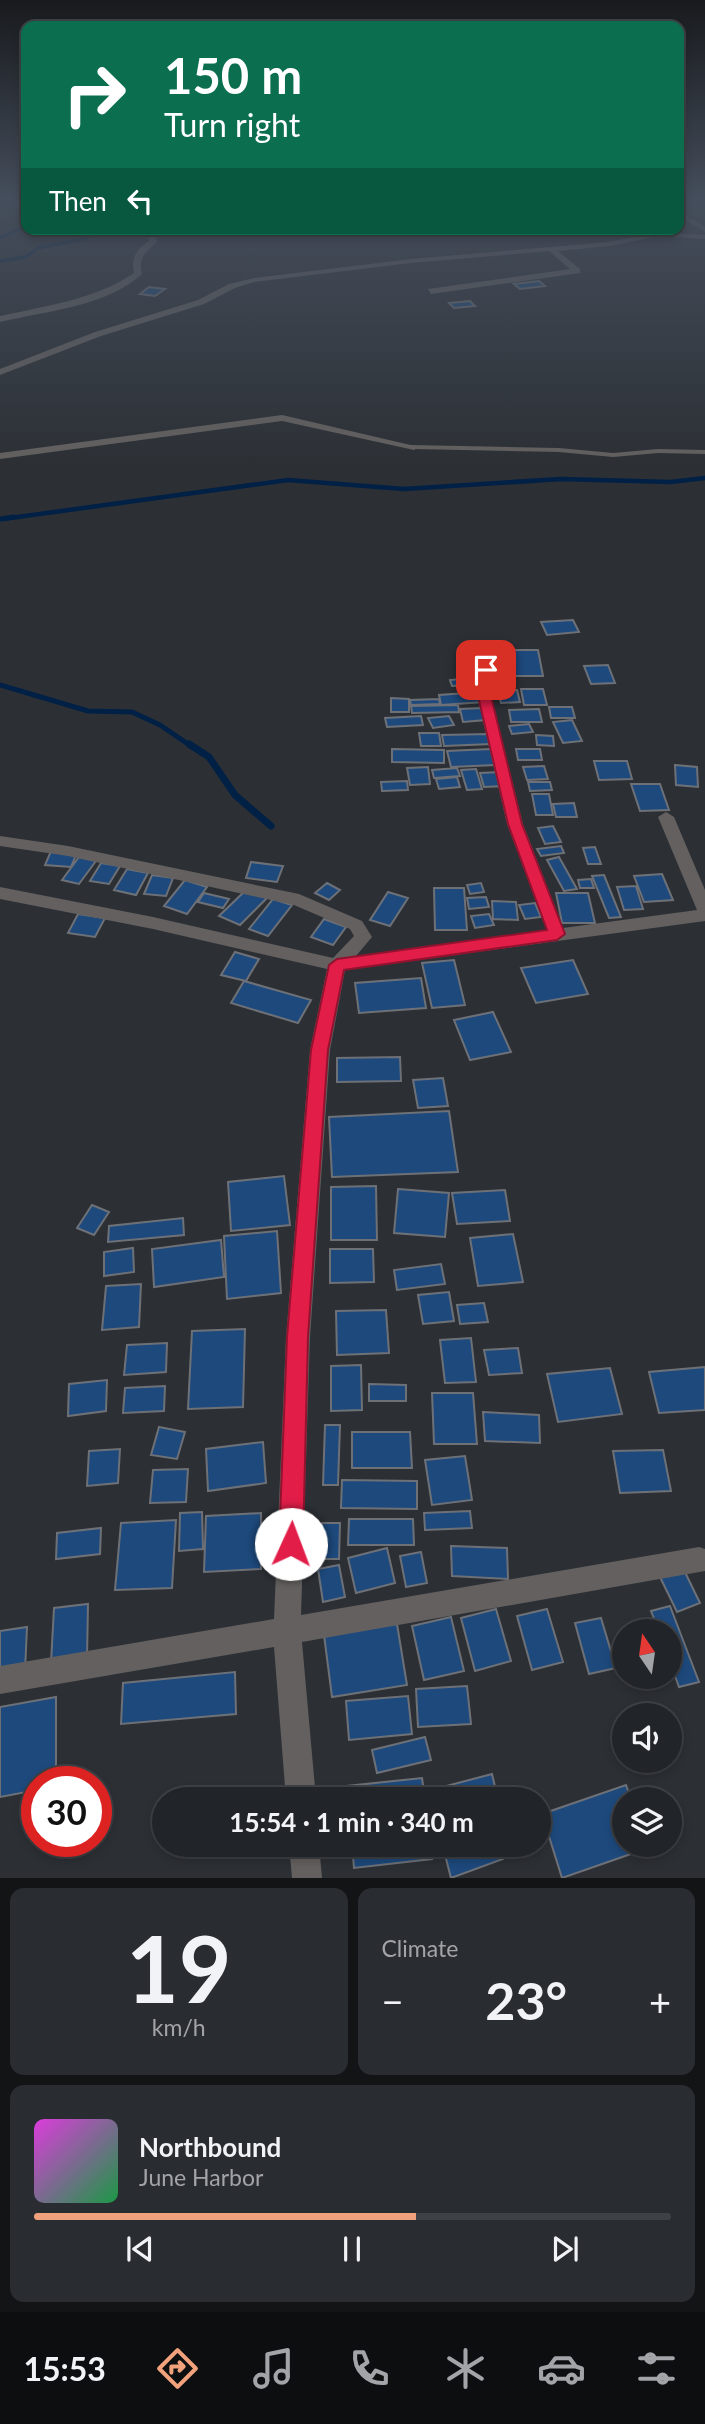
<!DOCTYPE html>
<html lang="en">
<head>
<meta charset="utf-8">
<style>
	body { margin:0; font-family:Lato,sans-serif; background:#292c30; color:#f1f3f6; height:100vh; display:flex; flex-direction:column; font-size:26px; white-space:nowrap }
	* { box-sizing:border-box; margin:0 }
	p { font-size:23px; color:#a2a4a8 }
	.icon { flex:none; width:38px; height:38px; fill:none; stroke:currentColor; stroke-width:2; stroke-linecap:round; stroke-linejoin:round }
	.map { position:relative; height:1878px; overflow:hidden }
	.side { display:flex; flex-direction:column; gap:10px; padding:10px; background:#121416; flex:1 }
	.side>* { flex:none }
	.hud { position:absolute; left:21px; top:21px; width:663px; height:214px; border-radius:14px; box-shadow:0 4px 10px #0003,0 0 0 2px #3e4145; background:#0b6e4f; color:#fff; overflow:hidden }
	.needle { width:46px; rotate:347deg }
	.buttons { position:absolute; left:612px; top:1619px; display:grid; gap:14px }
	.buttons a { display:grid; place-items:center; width:70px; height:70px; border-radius:50%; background:#212428; box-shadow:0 4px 10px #0003,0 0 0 2px #3e4145; font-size:35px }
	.speed { position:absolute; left:21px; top:1766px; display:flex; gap:14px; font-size:35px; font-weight:700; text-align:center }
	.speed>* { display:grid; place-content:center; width:91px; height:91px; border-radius:50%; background:#212428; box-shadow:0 4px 10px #0003,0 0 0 2px #3e4145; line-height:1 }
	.speed .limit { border:10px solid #d22; background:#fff; color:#111 }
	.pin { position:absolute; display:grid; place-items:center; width:60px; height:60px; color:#fff; margin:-30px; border-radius:14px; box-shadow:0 4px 10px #0006 }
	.me { position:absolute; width:77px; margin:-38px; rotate:2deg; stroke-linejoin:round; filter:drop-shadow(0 0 5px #0008) }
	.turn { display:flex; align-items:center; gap:24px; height:147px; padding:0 28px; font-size:32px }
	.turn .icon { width:91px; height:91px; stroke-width:2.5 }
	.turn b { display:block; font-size:49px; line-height:60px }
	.then { display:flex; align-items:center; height:66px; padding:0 28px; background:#0003; gap:14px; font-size:26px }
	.big { font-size:52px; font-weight:700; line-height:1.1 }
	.side .widget { flex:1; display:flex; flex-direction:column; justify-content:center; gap:10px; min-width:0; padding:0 24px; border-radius:14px; background:#292c30 }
	.side .dial { align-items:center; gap:0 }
	.dial b { font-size:91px; line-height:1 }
	.song { display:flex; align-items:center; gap:21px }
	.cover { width:84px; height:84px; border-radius:10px; background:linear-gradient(135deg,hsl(300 70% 55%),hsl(140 70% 35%)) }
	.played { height:7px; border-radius:4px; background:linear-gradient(90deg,#f1a17b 60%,#3e4145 60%) }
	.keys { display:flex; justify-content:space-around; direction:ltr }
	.heat { display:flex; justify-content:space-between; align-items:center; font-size:38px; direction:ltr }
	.side .tiles { flex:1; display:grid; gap:10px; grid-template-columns:1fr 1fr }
	.widget:last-child { grid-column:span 2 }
	.trip { position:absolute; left:152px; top:1787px; width:399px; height:70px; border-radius:35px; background:#212428; box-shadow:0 4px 10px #0003,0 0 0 2px #3e4145; font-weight:700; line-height:70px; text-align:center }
	.dock { display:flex; height:112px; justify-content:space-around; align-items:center; background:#0d0e10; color:#a2a4a8 }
	.dock .icon { width:49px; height:49px }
	.dock .active { color:#f1a17b }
	.dock b { font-size:32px; color:#f1f3f6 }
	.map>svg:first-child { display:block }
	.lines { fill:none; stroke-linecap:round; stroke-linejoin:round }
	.stream-far3 { stroke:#002045; stroke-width:3.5 }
	.stream-far2 { stroke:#002045; stroke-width:4.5 }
	.stream-far1 { stroke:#002045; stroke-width:5 }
	.stream { stroke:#002045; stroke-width:7 }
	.building { fill:#1d497c; stroke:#6d7177; stroke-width:2 }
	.service { fill:#63605f; fill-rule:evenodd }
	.minor { fill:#63605f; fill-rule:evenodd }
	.route { fill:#e11d48; stroke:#92132f; stroke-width:2 }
</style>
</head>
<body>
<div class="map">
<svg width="705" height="1878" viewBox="0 0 705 1878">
	<rect width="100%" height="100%" fill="#2c3035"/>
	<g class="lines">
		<path class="stream-far3" d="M24,201l2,12
			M212,229h40
			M0,238l26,-12
			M0,261l26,-4 12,-9 45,-9 25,-10"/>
		<path class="stream-far2" d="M3,519l285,-39 116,9 157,-10 110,3 34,-4"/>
		<path class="stream-far1" d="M0,519l14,-2
			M0,685l88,26 44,1 28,13 31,21"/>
		<path class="stream" d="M189,744l20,13 26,38 36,31"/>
	</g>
	<path class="building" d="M539,281l6,5 -25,3 -6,-5z
		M149,287l16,2 -10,7 -15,-2z
		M470,301l5,5 -21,2 -5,-5z
		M573,620l6,12 -32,3 -6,-13z
		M495,650h43l5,26h-44z
		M608,665l7,18 -24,1 -7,-18z
		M480,677l3,7 -31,2 -2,-6z
		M521,689h22l4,16h-23z
		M517,690l3,12 -19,1 -3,-12z
		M481,692l3,10 -43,3 -2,-10z
		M391,698l18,1v13h-18z
		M439,699l1,5 -29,1 -1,-5z
		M458,705l1,7 -47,1 -1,-7z
		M549,707h23l3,11h-24z
		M482,708l4,12 -23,2 -3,-13z
		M539,709l3,13h-31l-2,-12z
		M421,716l2,9 -36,2 -2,-9z
		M449,716l5,9 -21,3 -5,-10z
		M572,720l10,21 -19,2 -10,-21z
		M529,724l4,8 -21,2 -3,-8z
		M419,733h20l2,13h-20z
		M489,734l2,10 -47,2 -2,-11z
		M536,735l17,1 1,10 -17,-1z
		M392,749l52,1v13l-52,-1z
		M491,749l4,16 -44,2 -4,-16z
		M516,749h24l2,11h-24z
		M594,761h33l5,18 -33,1z
		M675,765l22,2 1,20 -22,-2z
		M544,766l4,13 -21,1 -4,-13z
		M428,767l2,17 -20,1 -3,-17z
		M457,768l3,8 -26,2 -2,-8z
		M476,769l6,20 -15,1 -6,-20z
		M500,772l5,14 -21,1 -4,-14z
		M457,777l3,10 -21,2 -3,-10z
		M407,781l1,9 -26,1 -1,-9z
		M528,782h22l2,8 -22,1z
		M631,784h29l9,26 -29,1z
		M532,794h17l4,21h-17z
		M574,803l3,14h-21l-3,-13z
		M553,826l8,16 -16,2 -7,-16z
		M561,846l3,7 -23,3 -4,-7z
		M595,847l6,17h-13l-5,-16z
		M51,851l26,2 -6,14 -26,-2z
		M79,857l17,4 -17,23 -17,-4z
		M559,857l18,32 -13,2 -17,-31z
		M251,862l32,4 -6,16 -31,-4z
		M101,863l19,3 -11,18 -19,-3z
		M127,869l21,4 -12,22 -22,-5z
		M662,874l11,26 -29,2 -10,-26z
		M152,875l21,3 -7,18 -22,-2z
		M604,875l17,42 -12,1 -17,-42z
		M591,879l3,9h-14l-2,-8z
		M185,880l22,7 -20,27 -23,-8z
		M327,883l13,7 -11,10 -14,-7z
		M481,883l3,9 -14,2 -3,-9z
		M636,886l7,23 -19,1 -7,-23z
		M434,888h30l3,42h-32z
		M247,889l20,9 -27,27 -21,-9z
		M388,892l20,6 -18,28 -20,-6z
		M204,893l25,6 -6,9 -25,-6z
		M556,893h32l7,30h-33z
		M486,897l3,10 -20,2 -2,-11z
		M273,899l19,6 -24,31 -19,-7z
		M492,901l24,1 2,18 -25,-1z
		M535,903l6,14 -16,2 -6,-14z
		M78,914l27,4 -10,19 -27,-4z
		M489,914l5,11 -19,3 -4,-12z
		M324,919l22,8 -13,18 -22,-8z
		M235,952l24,7 -13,22 -25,-6z
		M454,960l11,45 -33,3 -10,-45z
		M573,960l15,34 -52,9 -15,-35z
		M421,978l5,30 -67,5 -4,-30z
		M244,981l67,19 -13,23 -67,-20z
		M493,1012l18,40 -41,8 -16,-40z
		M400,1057l1,24 -64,1v-24z
		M443,1078l5,28 -30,2 -5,-28z
		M449,1111l9,61 -126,5 -3,-60z
		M284,1176l6,49 -59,6 -3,-49z
		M376,1186l1,54h-46v-53z
		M398,1189l51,4 -4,44 -51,-4z
		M505,1190l5,31 -53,3 -5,-31z
		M92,1205l17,7 -15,23 -17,-7z
		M183,1218l1,17 -76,7 1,-16z
		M277,1231l4,62 -54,6 -3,-63z
		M513,1234l10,48 -45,4 -8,-48z
		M221,1240l3,37 -70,10 -2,-38z
		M133,1248l1,24 -30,4v-24z
		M330,1249h43l1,33 -44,1z
		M441,1264l4,20 -48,6 -3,-20z
		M141,1284l-2,43 -37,3 4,-44z
		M449,1292l5,29 -31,3 -5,-29z
		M484,1303l4,19 -28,2 -3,-19z
		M386,1310l3,43 -52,2 -1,-44z
		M245,1329l-2,78 -55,2 4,-78z
		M471,1338l5,44 -31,1 -5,-43z
		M167,1343l-1,29 -42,3 3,-30z
		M518,1348l4,25 -33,2 -5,-25z
		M361,1365l1,45 -31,1v-45z
		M705,1367v43l-46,3 -10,-41z
		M610,1368l12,46 -64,8 -11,-48z
		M107,1380l-1,31 -38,5 1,-32z
		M369,1384l37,1v16h-37z
		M165,1386l-1,25 -41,2 2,-25z
		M432,1393h41l4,51h-43z
		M483,1412l56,3 1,28 -55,-2z
		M325,1425h15l-2,60h-15z
		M159,1427l26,5 -8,27 -26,-4z
		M352,1432h58l2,36h-60z
		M263,1442l3,41 -58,8 -2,-42z
		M120,1449l-2,34 -31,3 2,-35z
		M663,1450l8,41 -51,2 -7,-42z
		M465,1456l7,44 -40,5 -7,-45z
		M188,1469l-2,33 -36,1 3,-33z
		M342,1480l75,1v28l-76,-1z
		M470,1511l2,17 -47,2 -1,-17z
		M202,1512l1,37 -24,2 1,-38z
		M261,1513v56l-57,3 2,-56z
		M349,1519h64l1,26h-66z
		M176,1520l-4,68 -57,2 6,-67z
		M322,1523h18l-1,36h-18z
		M101,1528l-1,26 -44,5 1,-26z
		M451,1546l56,2 1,31 -56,-3z
		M387,1548l8,35 -39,10 -8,-35z
		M421,1552l6,31 -21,4 -6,-31z
		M339,1565l6,32 -22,5 -5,-33z
		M682,1566l18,37 -23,9 -18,-37z
		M88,1604l-1,55 -36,4 3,-55z
		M670,1606l29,76 -20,5 -9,-25v-31h-11l-8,-20z
		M496,1609l15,52 -36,10 -14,-53z
		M547,1609l16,53 -31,8 -15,-54z
		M451,1617l13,54 -40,9 -12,-54z
		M601,1618l15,50 -27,6 -14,-51z
		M397,1624l10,61 -75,12 -8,-62z
		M27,1627l-2,44 -25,4v-44z
		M235,1672l1,42 -115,10 2,-41z
		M467,1686l4,38 -53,3 -2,-38z
		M408,1696l4,38 -63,6 -3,-39z
		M56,1697v85h-19v8l-37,7v-90z
		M425,1737l6,23 -54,13 -5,-23z
		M492,1774l6,25h-61l-2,-10z
		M422,1778l3,21h-77l-1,-13z
		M626,1785l5,14h-6v45h22l1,4 -86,30 -20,-64z
		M352,1844h78l2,15 -78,9z
		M450,1844h48l5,15 -52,19 -8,-31z"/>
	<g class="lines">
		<path class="service" d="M411,445l148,3 54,5 45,-4 47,1v4l-47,-1 -45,4 -54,-5 -145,-3 -4,-2z"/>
		<path class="minor" d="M679,211l26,16v5l-26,-16z
			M147,229h8l2,13c-12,11 -19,15 -15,32 -36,33 -97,37 -142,48v-6c45,-10 94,-16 134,-43 -3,-16 2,-23 15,-32z
			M659,232l46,3v4l-46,-3 -50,10 -51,5 22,18v4l-149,21 -3,-5 142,-20 -21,-18 -138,12 -157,19 -19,6 -31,16 -103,32 -101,39v-6l95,-37 103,-32 31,-16 25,-6 157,-19 198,-17z
			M282,415l137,32 -5,3 -132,-29 -282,38v-6z
			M479,648l7,4 9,22 -4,22 32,128 40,104 134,-18 -39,-93 8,-5 8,5 31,73v31l-360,49 -15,80 -20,287 -9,278 398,-68 6,2v22l-403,71 14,157h-30l-12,-152 -274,47v-28l274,-47 12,-282 24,-287 17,-81 -174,-40 -153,-30v-12l153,30 180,41 21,-22 -4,-7 -56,-24 -226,-49 -68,-10v-10l68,10 231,48 63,27 10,16 -16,19 191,-26 -40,-106 -30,-128 4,-22 -9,-22z
			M289,1844h30l3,34h-30z"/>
	</g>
	<linearGradient id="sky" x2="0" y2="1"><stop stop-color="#181a1d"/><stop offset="0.43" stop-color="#454e5c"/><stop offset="1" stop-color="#454e5c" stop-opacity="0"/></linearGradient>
	<rect width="705" height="464" fill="url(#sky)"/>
	<path class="route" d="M486,666l6,4 2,9 -3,17 31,128 43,110 -8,6 -213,30 -16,80 -20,287 -5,207 -4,8 -8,3 -8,-3 -4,-8 8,-207 24,-287 18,-85 8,-6 210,-29 -39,-106 -30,-128 4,-17 -3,-9z"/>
</svg>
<div class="buttons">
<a><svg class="needle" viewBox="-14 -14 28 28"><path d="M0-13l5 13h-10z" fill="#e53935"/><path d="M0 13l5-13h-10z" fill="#a2a4a8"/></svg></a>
<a><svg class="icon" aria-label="sound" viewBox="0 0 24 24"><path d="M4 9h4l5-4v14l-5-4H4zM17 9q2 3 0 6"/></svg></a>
<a><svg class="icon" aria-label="layers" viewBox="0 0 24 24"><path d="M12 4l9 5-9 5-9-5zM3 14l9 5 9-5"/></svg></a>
</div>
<div class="speed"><div class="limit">30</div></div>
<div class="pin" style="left:486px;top:670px;background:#d93025"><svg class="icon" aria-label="arrive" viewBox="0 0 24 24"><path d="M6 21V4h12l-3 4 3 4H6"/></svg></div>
<svg class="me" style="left:291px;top:1544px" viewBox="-20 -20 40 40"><circle r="19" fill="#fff"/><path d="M0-13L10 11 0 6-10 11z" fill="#e11d48"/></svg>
<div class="trip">15:54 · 1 min · 340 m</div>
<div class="hud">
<div class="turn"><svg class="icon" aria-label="right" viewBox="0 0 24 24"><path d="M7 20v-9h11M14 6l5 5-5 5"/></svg><div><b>150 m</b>Turn right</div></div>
<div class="then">Then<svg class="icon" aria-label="left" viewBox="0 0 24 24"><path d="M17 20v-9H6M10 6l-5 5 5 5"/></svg></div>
</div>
</div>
<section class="side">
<div class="tiles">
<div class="widget dial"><b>19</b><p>km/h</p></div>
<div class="widget"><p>Climate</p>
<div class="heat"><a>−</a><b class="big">23°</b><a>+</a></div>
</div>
<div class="widget">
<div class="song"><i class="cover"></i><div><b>Northbound</b><p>June Harbor</p></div></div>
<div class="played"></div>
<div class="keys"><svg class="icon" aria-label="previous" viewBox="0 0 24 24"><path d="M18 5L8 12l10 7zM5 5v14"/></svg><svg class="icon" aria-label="pause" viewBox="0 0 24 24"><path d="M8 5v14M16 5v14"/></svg><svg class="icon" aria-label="next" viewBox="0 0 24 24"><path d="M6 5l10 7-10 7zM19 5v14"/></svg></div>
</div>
</div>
</section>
<nav class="dock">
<b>15:53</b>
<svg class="icon active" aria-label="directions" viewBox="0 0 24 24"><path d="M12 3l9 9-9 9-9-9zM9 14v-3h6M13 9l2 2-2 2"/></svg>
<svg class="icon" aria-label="music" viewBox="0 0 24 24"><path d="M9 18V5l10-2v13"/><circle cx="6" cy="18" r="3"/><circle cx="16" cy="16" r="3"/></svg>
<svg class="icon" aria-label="phone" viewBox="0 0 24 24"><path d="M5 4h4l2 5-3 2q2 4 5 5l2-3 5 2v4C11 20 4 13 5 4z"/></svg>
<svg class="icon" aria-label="climate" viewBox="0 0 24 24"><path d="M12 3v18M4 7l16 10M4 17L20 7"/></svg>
<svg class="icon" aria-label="car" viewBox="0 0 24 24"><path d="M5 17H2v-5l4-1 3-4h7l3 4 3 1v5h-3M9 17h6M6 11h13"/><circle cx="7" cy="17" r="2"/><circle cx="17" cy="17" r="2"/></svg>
<svg class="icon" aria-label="filters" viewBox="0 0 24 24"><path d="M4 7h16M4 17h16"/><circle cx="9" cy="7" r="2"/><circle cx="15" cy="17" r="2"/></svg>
</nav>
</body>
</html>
